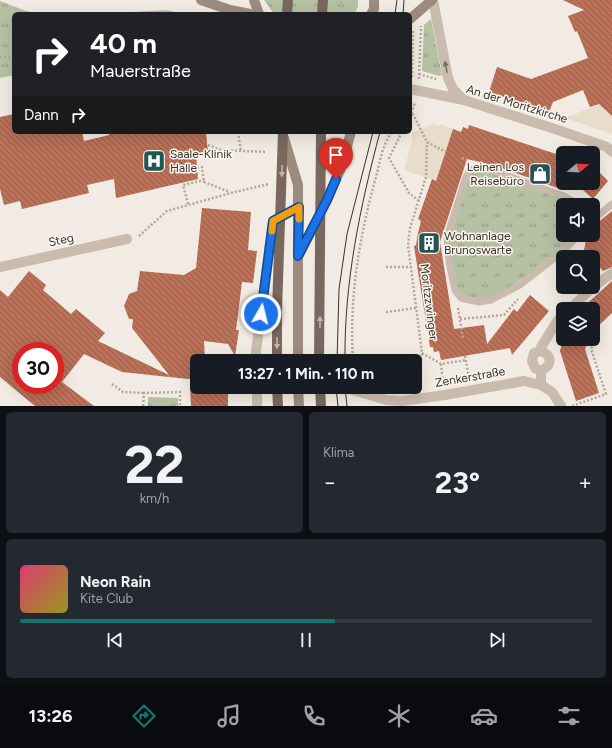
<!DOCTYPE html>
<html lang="de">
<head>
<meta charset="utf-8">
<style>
	body { margin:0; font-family:Figtree,sans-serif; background:#242831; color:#f1f3f6; height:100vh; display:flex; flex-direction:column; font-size:15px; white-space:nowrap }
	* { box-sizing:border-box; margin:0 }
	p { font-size:13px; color:#9ea1a6 }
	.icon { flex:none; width:22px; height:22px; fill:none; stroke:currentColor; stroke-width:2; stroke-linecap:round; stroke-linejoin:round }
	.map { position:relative; height:406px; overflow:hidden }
	.drawer { display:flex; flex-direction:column; gap:6px; padding:6px; background:#0d0f14; flex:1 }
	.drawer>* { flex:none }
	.guide { position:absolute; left:12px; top:12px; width:400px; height:122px; border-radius:6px; box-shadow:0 4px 16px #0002; background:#202124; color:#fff; overflow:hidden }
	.needle { width:26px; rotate:72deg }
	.buttons { position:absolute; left:556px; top:146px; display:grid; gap:8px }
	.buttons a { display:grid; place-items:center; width:44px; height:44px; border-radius:6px; background:#171b24; box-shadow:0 4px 16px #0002; font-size:20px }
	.speed { position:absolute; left:12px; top:342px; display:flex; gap:8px; font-size:20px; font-weight:700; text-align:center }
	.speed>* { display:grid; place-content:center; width:52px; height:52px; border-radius:50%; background:#171b24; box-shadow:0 4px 16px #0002; line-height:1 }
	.speed .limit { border:6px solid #d22; background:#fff; color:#111 }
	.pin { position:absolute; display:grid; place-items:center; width:34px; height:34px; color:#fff; margin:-41px -17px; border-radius:50% 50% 50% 0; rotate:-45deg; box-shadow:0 0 4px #0007 }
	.pin .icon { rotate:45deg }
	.me { position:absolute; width:44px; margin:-22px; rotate:8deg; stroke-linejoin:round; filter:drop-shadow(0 0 3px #0008) }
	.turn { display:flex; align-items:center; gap:14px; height:84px; padding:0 12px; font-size:18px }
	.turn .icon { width:52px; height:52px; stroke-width:2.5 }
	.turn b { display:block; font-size:28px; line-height:34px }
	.then { display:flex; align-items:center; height:38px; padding:0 12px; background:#0003; gap:8px; font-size:15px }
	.big { font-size:30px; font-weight:700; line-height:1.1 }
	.drawer .tile { flex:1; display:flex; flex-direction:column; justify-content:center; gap:6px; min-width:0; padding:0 14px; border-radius:6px; background:#242831 }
	.drawer .dial { align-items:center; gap:0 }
	.dial b { font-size:52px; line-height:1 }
	.song { display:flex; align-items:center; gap:12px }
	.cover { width:48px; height:48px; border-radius:6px; background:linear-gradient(135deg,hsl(340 70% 55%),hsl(60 70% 35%)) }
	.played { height:4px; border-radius:2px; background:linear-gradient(90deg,#0f766e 55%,#363941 55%) }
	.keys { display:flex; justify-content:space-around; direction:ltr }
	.heat { display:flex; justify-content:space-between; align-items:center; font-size:22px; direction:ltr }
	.drawer .tiles { flex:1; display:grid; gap:6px; grid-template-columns:1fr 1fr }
	.tile:last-child { grid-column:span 2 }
	.trip { position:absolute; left:190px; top:354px; width:232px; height:40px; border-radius:6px; background:#171b24; box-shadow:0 4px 16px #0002; font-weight:700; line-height:40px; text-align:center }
	.dock { display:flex; height:64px; justify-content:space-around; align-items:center; background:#090b0e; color:#9ea1a6 }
	.dock .icon { width:28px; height:28px }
	.dock .current { color:#0f766e }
	.dock b { font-size:18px; color:#f1f3f6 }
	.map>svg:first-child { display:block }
	.grass { fill:url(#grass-tufts) }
	.plaza { fill:#e8dccb }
	.building { fill:url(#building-back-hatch); fill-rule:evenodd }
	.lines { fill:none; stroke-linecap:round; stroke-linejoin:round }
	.path { stroke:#b5a699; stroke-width:2.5; stroke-dasharray:2 2; stroke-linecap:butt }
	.lane { stroke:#cabbaf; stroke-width:7 }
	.street { stroke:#cabbaf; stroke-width:10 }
	.secondary { stroke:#9d8b80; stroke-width:10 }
	.primary { stroke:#7a685f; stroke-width:10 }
	.tram { stroke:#39312c; stroke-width:1 }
	.primary-bridge { stroke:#7a685f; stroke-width:10 }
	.oneway { fill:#7a6f67 }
	.oneway2 { fill:#c0b6ae }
	.route-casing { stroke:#114b97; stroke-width:10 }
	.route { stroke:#1a73e8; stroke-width:7 }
	.slow { stroke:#f59e0b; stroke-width:7 }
	.labels { text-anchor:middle; stroke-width:3; stroke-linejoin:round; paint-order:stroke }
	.street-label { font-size:12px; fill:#39312c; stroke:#faf5ef }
	.poi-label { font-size:12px; fill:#39312c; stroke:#faf5ef; text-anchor:start }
</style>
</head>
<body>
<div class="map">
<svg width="612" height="406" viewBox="0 0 612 406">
	<defs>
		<pattern id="grass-tufts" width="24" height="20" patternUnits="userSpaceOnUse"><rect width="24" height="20" fill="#b6c0a3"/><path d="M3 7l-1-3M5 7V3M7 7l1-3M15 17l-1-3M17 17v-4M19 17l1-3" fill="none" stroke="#959d85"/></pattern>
		<pattern id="building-back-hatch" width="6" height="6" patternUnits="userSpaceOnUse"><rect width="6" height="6" fill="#bb7057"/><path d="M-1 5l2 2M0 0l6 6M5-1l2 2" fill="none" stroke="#995d48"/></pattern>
	</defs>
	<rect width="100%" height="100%" fill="#f2ebe3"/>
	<path class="grass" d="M264,0h94v6l-3,8h-81z
		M0,1l26,10 16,3h-28v61l-14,3z
		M167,10l15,4h-67v-1z
		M431,19l11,56 -3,1 -17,-5 2,-46z
		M479,168l100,37h-16v30h16l-18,18 -70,47 -18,1 -18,-11 -8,-53 19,-60z
		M148,397l30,1v8h-30z"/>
	<path class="plaza" d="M605,102l7,7v25l-47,-16z
		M433,124l7,2 1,-2 12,5 -17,52 -32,-11 9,-32 -2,-1 1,-4z"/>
	<path class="building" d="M563,0h49v116l-13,-12 -9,3 -7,-17 -30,12 -4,10 -60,-20 8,-25 34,12 57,-21 -11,-27 -2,1 -7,-16 16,-6z
		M14,114v18h68l2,9 25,-6v-3h97l2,20 -12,1 2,26 -82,19 -2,-19 -27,6 2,8 -67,16 -2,-8 -16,4 -4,-16v-72z
		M469,125l90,30 -1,4 5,2v29l-67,-24 -29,-7 -27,83 14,87 30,-4 3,19 27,-35 3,3 13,-17 19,16 -37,44 -2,-7 -69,12 -2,-9 -5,1 -1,-5h-3l-16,-101 2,-1 2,-12 3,-12 -3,-2 14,-40 4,2 17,-52 8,3 2,-5 5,2z
		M593,166l15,15 -15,18 -18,-16h18z
		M202,208l49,4 -3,38 9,1 -4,32 -11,-1 -6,48h3l-4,26 -7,-12 -24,-3 1,20h-8v19l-27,-3 -1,-1v1l-47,-5 -38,-18 -22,28 32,24h-59l-35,-29v-87l8,7 21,-26 17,14 -3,5 28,24 5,-5 29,24 -7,8 71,34 -37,-47 1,-9h-4l-5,-13 5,-12 8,-3 3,-20 44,4 12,-7zM21,351h34v34h-34z
		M612,211v56l-9,4 -10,-11v-3h-3l-6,-7 3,-15h6v-10l3,-1z
		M612,281v32l-19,18v-22h-12z
		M563,339h27l-5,10 14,44 -23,8 -16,-50z
		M190,387h38v19h-37z"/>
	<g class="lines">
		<path class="path" d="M0,57l14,1
			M419,74l17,5
			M412,77l1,-47
			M419,79l2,-53
			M410,111l2,1 15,30 19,10
			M410,117l5,-15
			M238,132l3,19
			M402,132l-13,26 20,35 10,8
			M208,145l13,5 46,2
			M462,158l5,2
			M197,168l5,-1 2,15 26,10
			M188,204l-5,-19 21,-5
			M139,236l28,-25 64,-18 38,-9
			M386,267h25
			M458,308l5,31
			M386,312l30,-4
			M460,319l44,-4 14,-16
			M422,353l19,11 25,-4
			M465,356l4,22
			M353,361c-4,-62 6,-124 23,-184 4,-15 6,-32 16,-45
			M441,364l2,20
			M112,384l11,8 21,1
			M416,387l1,-2 5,-32 -14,-108 2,-17 16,-51 1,-35
			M143,406l1,-13 36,-1v14
			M572,406l34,-12 -15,-45 6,-12"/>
		<path class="lane" d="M593,220l19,-16
			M561,253l-41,32 -29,15 -12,2 -18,-4 -6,-8 -6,-28 -2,-25 19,-60 4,-7 9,-2 15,3 70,25 15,9
			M564,257l-3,-4 18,-18"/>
		<path class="street" d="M433,0l15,78 5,11 11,11
			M410,89l54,11 94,30 49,17 5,5
			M0,267l127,-28
			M570,309l22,-21 20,-15
			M256,361v-10l17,-130 26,-14
			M541,371c11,-6 12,-15 0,-20
			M541,385v-14l-6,-3 -3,-7 2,-8 7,-2v-4l17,-27 5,-5
			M257,387v19
			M343,387l43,13 16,1 43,-6 79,-14 17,4 11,7 9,14"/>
		<path class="secondary" d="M201,0l29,10 20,4
			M254,0l5,14
			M371,14l3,-5v-9
			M410,19l22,-19
			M284,138l14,47v176
			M299,255l28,-55 14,-32 10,-36
			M298,387l1,19"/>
		<path class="primary" d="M287,14l1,-14
			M322,14l1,-14
			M277,387l1,19
			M320,387l1,19"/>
		<path class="tram" d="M395,14l2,-14
			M403,14l1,-14
			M337,361l2,-72 8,-55 26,-102
			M345,361c-1,-78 15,-154 35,-229
			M336,387l2,19
			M345,387l2,19"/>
		<path class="primary-bridge" d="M277,361v-50l6,-179
			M319,361l2,-229"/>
	</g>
	<defs><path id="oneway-solid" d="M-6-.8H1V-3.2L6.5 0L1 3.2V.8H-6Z"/></defs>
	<use class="oneway" href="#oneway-solid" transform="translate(446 67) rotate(-101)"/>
	<g class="oneway2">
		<use href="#oneway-solid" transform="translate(282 171) rotate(92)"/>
		<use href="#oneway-solid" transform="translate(320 322) rotate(-90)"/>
		<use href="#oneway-solid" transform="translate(277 343) rotate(90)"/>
	</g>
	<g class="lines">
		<g class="route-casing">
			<path id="route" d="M261,314l12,-93 26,-14 -1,49 29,-56 9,-21"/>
		</g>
		<use href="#route" class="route"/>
		<path class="slow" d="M272,231l1,-10 26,-14v12"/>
	</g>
	<defs>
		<g id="hospital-square" transform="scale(1.15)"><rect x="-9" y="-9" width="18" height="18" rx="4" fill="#255457" stroke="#faf5ef"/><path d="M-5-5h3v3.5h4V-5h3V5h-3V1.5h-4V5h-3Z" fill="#fff"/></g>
		<g id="shop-square" transform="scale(1.15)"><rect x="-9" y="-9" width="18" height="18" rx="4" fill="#255457" stroke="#faf5ef"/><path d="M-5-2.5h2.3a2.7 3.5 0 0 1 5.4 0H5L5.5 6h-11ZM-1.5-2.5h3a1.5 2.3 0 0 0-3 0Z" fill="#fff"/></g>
		<g id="building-square" transform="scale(1.15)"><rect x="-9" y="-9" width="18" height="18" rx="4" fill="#255457" stroke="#faf5ef"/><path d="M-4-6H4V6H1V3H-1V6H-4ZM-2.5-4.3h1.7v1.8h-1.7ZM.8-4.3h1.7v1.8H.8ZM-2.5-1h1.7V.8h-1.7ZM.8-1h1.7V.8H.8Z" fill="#fff"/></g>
	</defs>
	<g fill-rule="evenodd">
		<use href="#hospital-square" x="154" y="161"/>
		<use href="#shop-square" x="540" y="174"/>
		<use href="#building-square" x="429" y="243"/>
	</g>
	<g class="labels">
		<g class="street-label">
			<text transform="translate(517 104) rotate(17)" y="4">An der Moritzkirche</text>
			<text transform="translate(61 240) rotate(-12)" y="4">Steg</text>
			<text transform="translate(429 302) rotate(83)" y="4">Moritzzwinger</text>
			<text transform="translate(470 377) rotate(-10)" y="4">Zenkerstraße</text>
		</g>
		<g class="poi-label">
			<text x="170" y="158">Saale-Klinik<tspan x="170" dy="14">Halle</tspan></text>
			<text x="524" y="171" text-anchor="end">Leinen Los<tspan x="524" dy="14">Reisebüro</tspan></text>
			<text x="444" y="240">Wohnanlage<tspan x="444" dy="14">Brunoswarte</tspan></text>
		</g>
	</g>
</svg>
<div class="buttons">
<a><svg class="needle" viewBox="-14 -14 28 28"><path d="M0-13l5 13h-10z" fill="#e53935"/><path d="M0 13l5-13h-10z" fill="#9ea1a6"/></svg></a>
<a><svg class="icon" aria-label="sound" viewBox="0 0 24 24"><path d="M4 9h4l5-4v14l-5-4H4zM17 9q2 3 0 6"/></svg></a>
<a><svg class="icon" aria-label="search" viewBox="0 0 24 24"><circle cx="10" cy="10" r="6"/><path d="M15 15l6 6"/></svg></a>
<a><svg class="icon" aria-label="layers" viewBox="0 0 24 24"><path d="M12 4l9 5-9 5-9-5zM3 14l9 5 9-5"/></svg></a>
</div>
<div class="speed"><div class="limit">30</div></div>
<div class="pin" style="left:336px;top:179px;background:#d93025"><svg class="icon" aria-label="arrive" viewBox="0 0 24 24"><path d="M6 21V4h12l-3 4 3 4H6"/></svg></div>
<svg class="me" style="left:261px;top:314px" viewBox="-20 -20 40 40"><circle r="17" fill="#1a73e8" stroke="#fff" stroke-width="3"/><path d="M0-11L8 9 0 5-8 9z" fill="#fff"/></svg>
<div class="trip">13:27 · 1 Min. · 110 m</div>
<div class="guide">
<div class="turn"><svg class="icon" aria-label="right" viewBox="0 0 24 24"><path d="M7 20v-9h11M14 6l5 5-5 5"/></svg><div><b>40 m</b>Mauerstraße</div></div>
<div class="then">Dann<svg class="icon" aria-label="right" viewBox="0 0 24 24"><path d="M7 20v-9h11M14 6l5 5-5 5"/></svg></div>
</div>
</div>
<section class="drawer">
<div class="tiles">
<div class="tile dial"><b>22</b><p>km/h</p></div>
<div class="tile"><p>Klima</p>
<div class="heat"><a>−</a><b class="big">23°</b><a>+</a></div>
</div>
<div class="tile">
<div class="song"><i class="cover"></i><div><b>Neon Rain</b><p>Kite Club</p></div></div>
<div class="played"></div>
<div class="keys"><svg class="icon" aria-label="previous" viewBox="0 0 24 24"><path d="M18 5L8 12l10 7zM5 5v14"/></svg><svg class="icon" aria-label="pause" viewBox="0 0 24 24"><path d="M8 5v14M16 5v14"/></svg><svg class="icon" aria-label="next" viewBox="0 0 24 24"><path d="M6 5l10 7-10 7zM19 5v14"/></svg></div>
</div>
</div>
</section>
<nav class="dock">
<b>13:26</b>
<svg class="icon current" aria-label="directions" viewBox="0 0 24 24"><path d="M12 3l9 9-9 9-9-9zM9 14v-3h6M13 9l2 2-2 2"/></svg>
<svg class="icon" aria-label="music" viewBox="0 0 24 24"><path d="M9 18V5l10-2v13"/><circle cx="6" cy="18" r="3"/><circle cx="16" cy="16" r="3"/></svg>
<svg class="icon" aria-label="phone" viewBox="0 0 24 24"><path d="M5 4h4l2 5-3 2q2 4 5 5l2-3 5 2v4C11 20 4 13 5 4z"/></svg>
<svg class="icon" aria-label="climate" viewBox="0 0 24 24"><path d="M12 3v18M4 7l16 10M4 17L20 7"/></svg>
<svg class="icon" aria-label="car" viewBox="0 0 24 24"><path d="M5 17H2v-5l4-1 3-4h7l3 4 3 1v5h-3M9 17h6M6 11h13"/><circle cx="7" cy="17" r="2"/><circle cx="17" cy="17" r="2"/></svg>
<svg class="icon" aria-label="filters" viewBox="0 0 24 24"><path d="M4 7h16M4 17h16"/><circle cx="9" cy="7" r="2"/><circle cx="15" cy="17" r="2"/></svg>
</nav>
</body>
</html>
